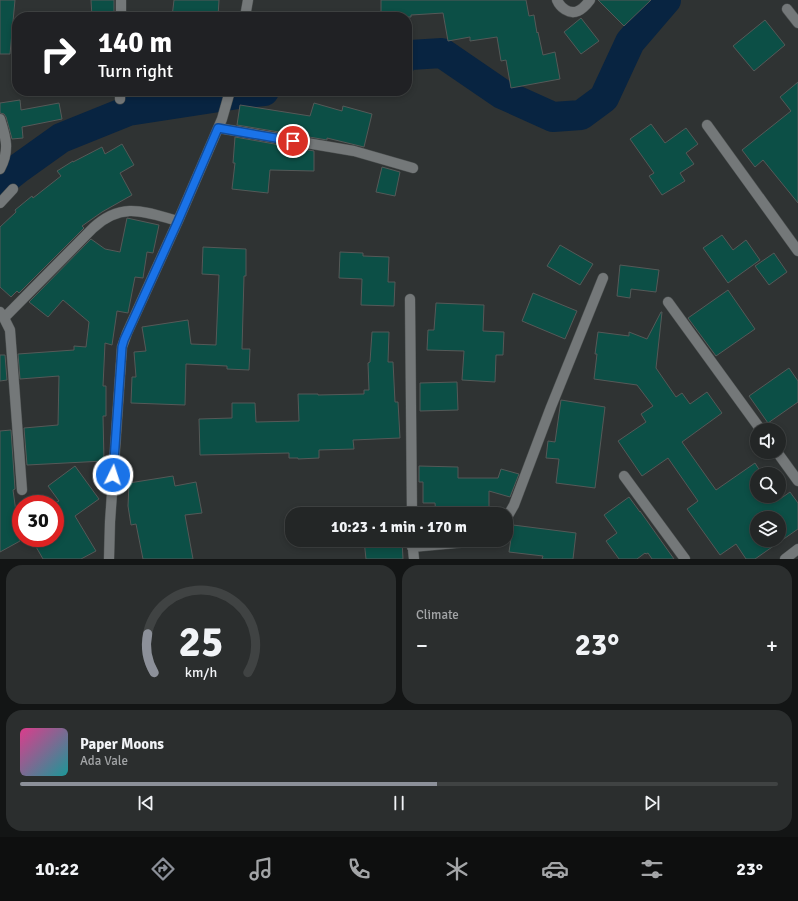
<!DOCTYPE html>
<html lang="en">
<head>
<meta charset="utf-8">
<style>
	body { margin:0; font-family:Signika,sans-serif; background:#2b2e2e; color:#f1f3f6; height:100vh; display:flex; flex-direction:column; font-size:15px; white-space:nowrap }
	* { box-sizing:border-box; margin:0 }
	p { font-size:13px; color:#a3a5a7 }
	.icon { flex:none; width:22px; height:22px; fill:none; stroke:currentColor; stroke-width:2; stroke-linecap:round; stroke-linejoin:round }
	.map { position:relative; height:559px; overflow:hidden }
	.panel { display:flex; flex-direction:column; gap:6px; padding:6px; background:#131515; flex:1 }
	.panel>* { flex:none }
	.top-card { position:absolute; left:12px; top:12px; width:400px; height:84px; border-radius:16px; box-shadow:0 2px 6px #0003,0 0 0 1px #404343; background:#202124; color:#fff; overflow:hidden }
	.controls { position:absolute; left:750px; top:423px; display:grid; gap:8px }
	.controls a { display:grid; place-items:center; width:36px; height:36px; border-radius:50%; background:#232626; box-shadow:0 2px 6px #0003,0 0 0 1px #404343; font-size:20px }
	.speed { position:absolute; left:12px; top:495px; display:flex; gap:8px; font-size:20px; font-weight:700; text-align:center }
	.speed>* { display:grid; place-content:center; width:52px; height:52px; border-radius:50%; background:#232626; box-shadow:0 2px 6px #0003,0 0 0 1px #404343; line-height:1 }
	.speed .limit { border:6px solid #d22; background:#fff; color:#111 }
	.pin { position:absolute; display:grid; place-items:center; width:34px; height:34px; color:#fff; margin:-17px; border:2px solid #fff; border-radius:50%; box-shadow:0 1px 4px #0007 }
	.me { position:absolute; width:44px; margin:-22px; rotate:4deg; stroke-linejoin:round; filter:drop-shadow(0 0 3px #0008) }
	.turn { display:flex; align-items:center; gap:14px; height:84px; padding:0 20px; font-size:18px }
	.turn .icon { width:52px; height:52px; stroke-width:2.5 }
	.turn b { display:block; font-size:28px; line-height:34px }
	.big { font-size:30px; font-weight:700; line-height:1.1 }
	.panel .widget { flex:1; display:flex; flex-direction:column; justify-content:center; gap:6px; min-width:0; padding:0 14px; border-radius:16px; background:#2b2e2e }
	.panel .dial { align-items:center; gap:0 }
	.dial svg { height:104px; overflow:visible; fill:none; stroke:#404343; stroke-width:7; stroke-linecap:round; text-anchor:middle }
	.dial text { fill:#f1f3f6; stroke:none }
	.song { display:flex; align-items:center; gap:12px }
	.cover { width:48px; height:48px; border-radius:6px; background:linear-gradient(135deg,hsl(330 70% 55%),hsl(180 70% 35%)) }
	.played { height:4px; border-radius:2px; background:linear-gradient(90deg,#8c9099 55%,#404343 55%) }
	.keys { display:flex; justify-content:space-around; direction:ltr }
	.heat { display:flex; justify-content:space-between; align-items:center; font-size:22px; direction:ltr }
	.panel .tiles { flex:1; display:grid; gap:6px; grid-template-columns:1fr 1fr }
	.widget:last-child { grid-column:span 2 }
	.trip { position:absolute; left:285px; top:507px; width:228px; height:40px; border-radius:16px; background:#232626; box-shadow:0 2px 6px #0003,0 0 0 1px #404343; font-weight:700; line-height:40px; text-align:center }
	.dock { display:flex; height:64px; justify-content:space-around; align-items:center; background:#0e0f0f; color:#a3a5a7 }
	.dock .icon { width:28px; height:28px }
	.dock .current { color:#8c9099 }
	.dock b { font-size:18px; color:#f1f3f6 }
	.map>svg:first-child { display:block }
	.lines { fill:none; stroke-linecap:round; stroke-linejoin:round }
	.river { stroke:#082441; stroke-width:30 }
	.building { fill:#0c4f46; stroke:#555958; fill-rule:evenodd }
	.minor-casing { stroke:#4c5050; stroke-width:11 }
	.tertiary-casing { stroke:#4c5050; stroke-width:11 }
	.minor { stroke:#747879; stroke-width:10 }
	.tertiary { stroke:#747879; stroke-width:10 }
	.route-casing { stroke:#114b97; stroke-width:10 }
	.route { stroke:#1a73e8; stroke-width:7 }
</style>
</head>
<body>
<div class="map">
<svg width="798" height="559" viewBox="0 0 798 559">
	<rect width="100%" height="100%" fill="#2f3333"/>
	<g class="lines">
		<path class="river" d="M407,57l3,-2 32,-2 60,41 51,23 28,-2 23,-17 26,-56 36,-42
			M0,183l19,-15 42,-30 67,-27 117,-18 19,-2"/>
	</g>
	<path class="building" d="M0,0h15l-5,54h-10z
		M91,0h23v17h-22z
		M174,0h45l-1,17h-46z
		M381,0h145l3,16 5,-1 3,18 1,-1 5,23 12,-3 5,27 -49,9 -5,-28 -5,1 -4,-24 -27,4v-4l-22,4 -5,-28 -32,2v2h-30z
		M598,0h53l-27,26z
		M581,18l18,23 -18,13 -17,-22z
		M765,20l20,25 -31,26 -21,-25z
		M798,82v121l-35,-43 -8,7 -13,-17 49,-39 -11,-14z
		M20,100l1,10 38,-7 3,16 -40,8 1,11 -11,1 -6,-22 -2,-3 -4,-1v-10z
		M314,103l28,8 1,-5 29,8 -8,33 -37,-9v2l-90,-15 3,-20 70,11z
		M651,124l14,19 21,-15 12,16 -12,9 8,11 -14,9 5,8 -23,14 -13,-19 5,-3 -24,-34z
		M235,137l79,14v20l-44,-1 -2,23 -36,-4 3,-26h-2z
		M122,144l12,21 -14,8 12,22 -30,17 -20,14 2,2 -65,65 -2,-2 -6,6 -11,-10v-60l16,-15 -1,-2 17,-14 1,2 28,-22 -4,-5 16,-10v1l29,-15 3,7z
		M382,167l18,5 -5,24 -19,-4z
		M127,218l32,7 -6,28 -6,-1 -4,26 -8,-1 -7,36 -11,-2 -5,34 -7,-2 -2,43h3v30h-3l1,45 -77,4 -3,-37 34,-3 1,-49 -39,3 -2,-25 56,-4v-4l12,1 3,-25 -26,-22 -15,17 -19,-15 62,-63 14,10 15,3z
		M722,235l11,15 13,-10 14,20 -32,23 -25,-35z
		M560,245l33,19 -13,21 -33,-19z
		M203,247l43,2v27h-2l-2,73h8l-1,21 -22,-1v-3l-41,-2 -1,41 -54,-2 1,-26h4l-2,-25 12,-1 -4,-24 46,-7 3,24 25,1 3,-70 -17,-1z
		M340,252l23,1v3l26,1 -1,25h7l-1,24 -33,-1 1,-26 -23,-1z
		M774,253l13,19 -18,13 -14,-19z
		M620,265l39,5 -3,22 -25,-3 -1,9 -13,-2z
		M728,290l27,39 -39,27 -28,-38z
		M533,293l44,18 -12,28 -43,-18z
		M436,303l48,2 -1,26 21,1 -1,23h-7l-1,27 -33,-2 2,-29 -37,-1 1,-20h6z
		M661,312h1l-6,56 20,29 6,-4 8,11 17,-12 15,21 -40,29 34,48 39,-27 7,11h-5v22h21l2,3 10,-7 8,11v26l-43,30h-9l-10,-15 -16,11 -33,-46 11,-8 -30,-43 -26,18 -24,-35 28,-19 -5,-8 12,-8 -16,-21 -43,-6 3,-25h-2l3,-22 31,4v-4l18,7zM757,518h22v22h-22z
		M372,332h17l-1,30h5l2,40h3l2,36 -47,2 1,9 -35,1v8l-21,1v-1h-9v-5l-89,2 -1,-36 33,-1v-15h23l1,19 43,-1 -1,-27h20v1l46,-1v-4h5l-1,-27 2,-1z
		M0,355h5l2,25 -7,1z
		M789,368l9,13v21l-30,21 -19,-27z
		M457,382l1,28 -38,1v-28z
		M561,400l44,7 -10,81 -39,-5 3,-24 -13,-1 2,-17 7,1z
		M11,430l4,59 -2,1 7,51 -20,11v-121z
		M75,466l24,33 -24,17 21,35 -15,8h-38l-12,-21h24v-35l4,-2 -11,-15z
		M419,466l39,1v11h40l3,-9 18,5 -9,23 -21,-6v23h-53l-1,-11h-12v-21h-4z
		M173,476l2,10 21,-4 6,31 -17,2 8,44h-50l-7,-35 -5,1 -3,-19 1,-23z
		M629,497l11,15v-1l34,48h-22l-4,-6 -2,1 -1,-1 -8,6h-18l-13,-18 11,-8 -13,-18z
		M513,525l63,8 -3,26h-31l1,-3 -34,-4z
		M364,540h38l1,19h-37z"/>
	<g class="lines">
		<g class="minor-casing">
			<path id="minor" d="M557,0c3,7 12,15 21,11 5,-2 9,-7 12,-11
				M787,9l11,14
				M121,17v-17
				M245,17l3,-17
				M120,99v-8
				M0,119c6,19 10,31 0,50
				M707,125l91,126
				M218,128l136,23 59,17
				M0,203l13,-14
				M410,299l2,215
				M668,302l93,128
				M0,312l4,6 6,12 12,160
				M4,318l89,-90c29,-27 52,-16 85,-7
				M777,452l21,29
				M624,476l61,83
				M506,519l8,-14 37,-98 52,-129
				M412,540l2,19
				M412,547l55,-5 10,-2
				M109,559l1,-37 12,-175 5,-14 51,-112 44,-102 8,-28"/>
		</g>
		<g class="tertiary-casing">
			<path id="tertiary" d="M785,559l13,-10"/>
		</g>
		<use href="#minor" class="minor"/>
		<use href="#tertiary" class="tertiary"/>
	</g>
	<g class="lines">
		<g class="route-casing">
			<path id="route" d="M113,475l9,-128 2,-7 54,-119 40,-93 75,13"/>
		</g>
		<use href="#route" class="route"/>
	</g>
</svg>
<div class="controls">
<a><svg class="icon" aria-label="sound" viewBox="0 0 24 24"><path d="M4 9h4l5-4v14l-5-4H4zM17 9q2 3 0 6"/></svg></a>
<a><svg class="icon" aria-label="search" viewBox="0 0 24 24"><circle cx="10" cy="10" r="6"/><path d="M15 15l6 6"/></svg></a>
<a><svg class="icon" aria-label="layers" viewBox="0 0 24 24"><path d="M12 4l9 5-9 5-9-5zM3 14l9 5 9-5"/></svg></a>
</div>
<div class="speed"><div class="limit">30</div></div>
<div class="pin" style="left:293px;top:141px;background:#d93025"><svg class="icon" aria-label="arrive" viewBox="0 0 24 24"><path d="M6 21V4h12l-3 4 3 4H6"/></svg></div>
<svg class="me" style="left:113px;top:475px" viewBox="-20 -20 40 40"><circle r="17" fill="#1a73e8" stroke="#fff" stroke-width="3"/><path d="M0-11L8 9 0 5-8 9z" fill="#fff"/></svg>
<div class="trip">10:23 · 1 min · 170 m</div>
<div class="top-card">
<div class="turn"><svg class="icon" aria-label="right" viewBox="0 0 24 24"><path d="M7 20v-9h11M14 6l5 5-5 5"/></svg><div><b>140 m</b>Turn right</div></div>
</div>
</div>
<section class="panel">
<div class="tiles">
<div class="widget dial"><svg viewBox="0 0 100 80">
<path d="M14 69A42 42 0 1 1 86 69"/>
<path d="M14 69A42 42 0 0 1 9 39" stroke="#8c9099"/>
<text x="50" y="56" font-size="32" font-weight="700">25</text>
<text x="50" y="72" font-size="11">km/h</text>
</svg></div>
<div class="widget"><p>Climate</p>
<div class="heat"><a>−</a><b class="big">23°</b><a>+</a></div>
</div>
<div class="widget">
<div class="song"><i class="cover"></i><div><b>Paper Moons</b><p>Ada Vale</p></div></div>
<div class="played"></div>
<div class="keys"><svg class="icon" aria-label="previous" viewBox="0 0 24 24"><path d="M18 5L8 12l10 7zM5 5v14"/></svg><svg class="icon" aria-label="pause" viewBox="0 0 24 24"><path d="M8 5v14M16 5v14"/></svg><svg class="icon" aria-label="next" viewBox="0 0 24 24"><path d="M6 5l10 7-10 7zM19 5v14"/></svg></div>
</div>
</div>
</section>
<nav class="dock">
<b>10:22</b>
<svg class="icon current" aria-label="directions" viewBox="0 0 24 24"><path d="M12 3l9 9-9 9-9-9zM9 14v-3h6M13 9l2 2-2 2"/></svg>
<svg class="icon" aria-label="music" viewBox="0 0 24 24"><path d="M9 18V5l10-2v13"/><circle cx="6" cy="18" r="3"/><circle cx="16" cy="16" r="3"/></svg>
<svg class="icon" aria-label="phone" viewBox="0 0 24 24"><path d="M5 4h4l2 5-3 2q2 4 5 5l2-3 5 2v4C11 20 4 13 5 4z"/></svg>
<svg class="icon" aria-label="climate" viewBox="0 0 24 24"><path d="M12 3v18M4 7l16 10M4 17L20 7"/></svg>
<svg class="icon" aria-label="car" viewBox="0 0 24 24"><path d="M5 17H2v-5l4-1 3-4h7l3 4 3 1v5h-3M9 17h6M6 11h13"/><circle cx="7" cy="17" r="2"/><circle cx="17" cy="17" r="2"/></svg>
<svg class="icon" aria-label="filters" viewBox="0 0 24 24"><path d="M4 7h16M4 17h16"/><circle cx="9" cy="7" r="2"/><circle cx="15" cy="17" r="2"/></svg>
<b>23°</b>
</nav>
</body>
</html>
